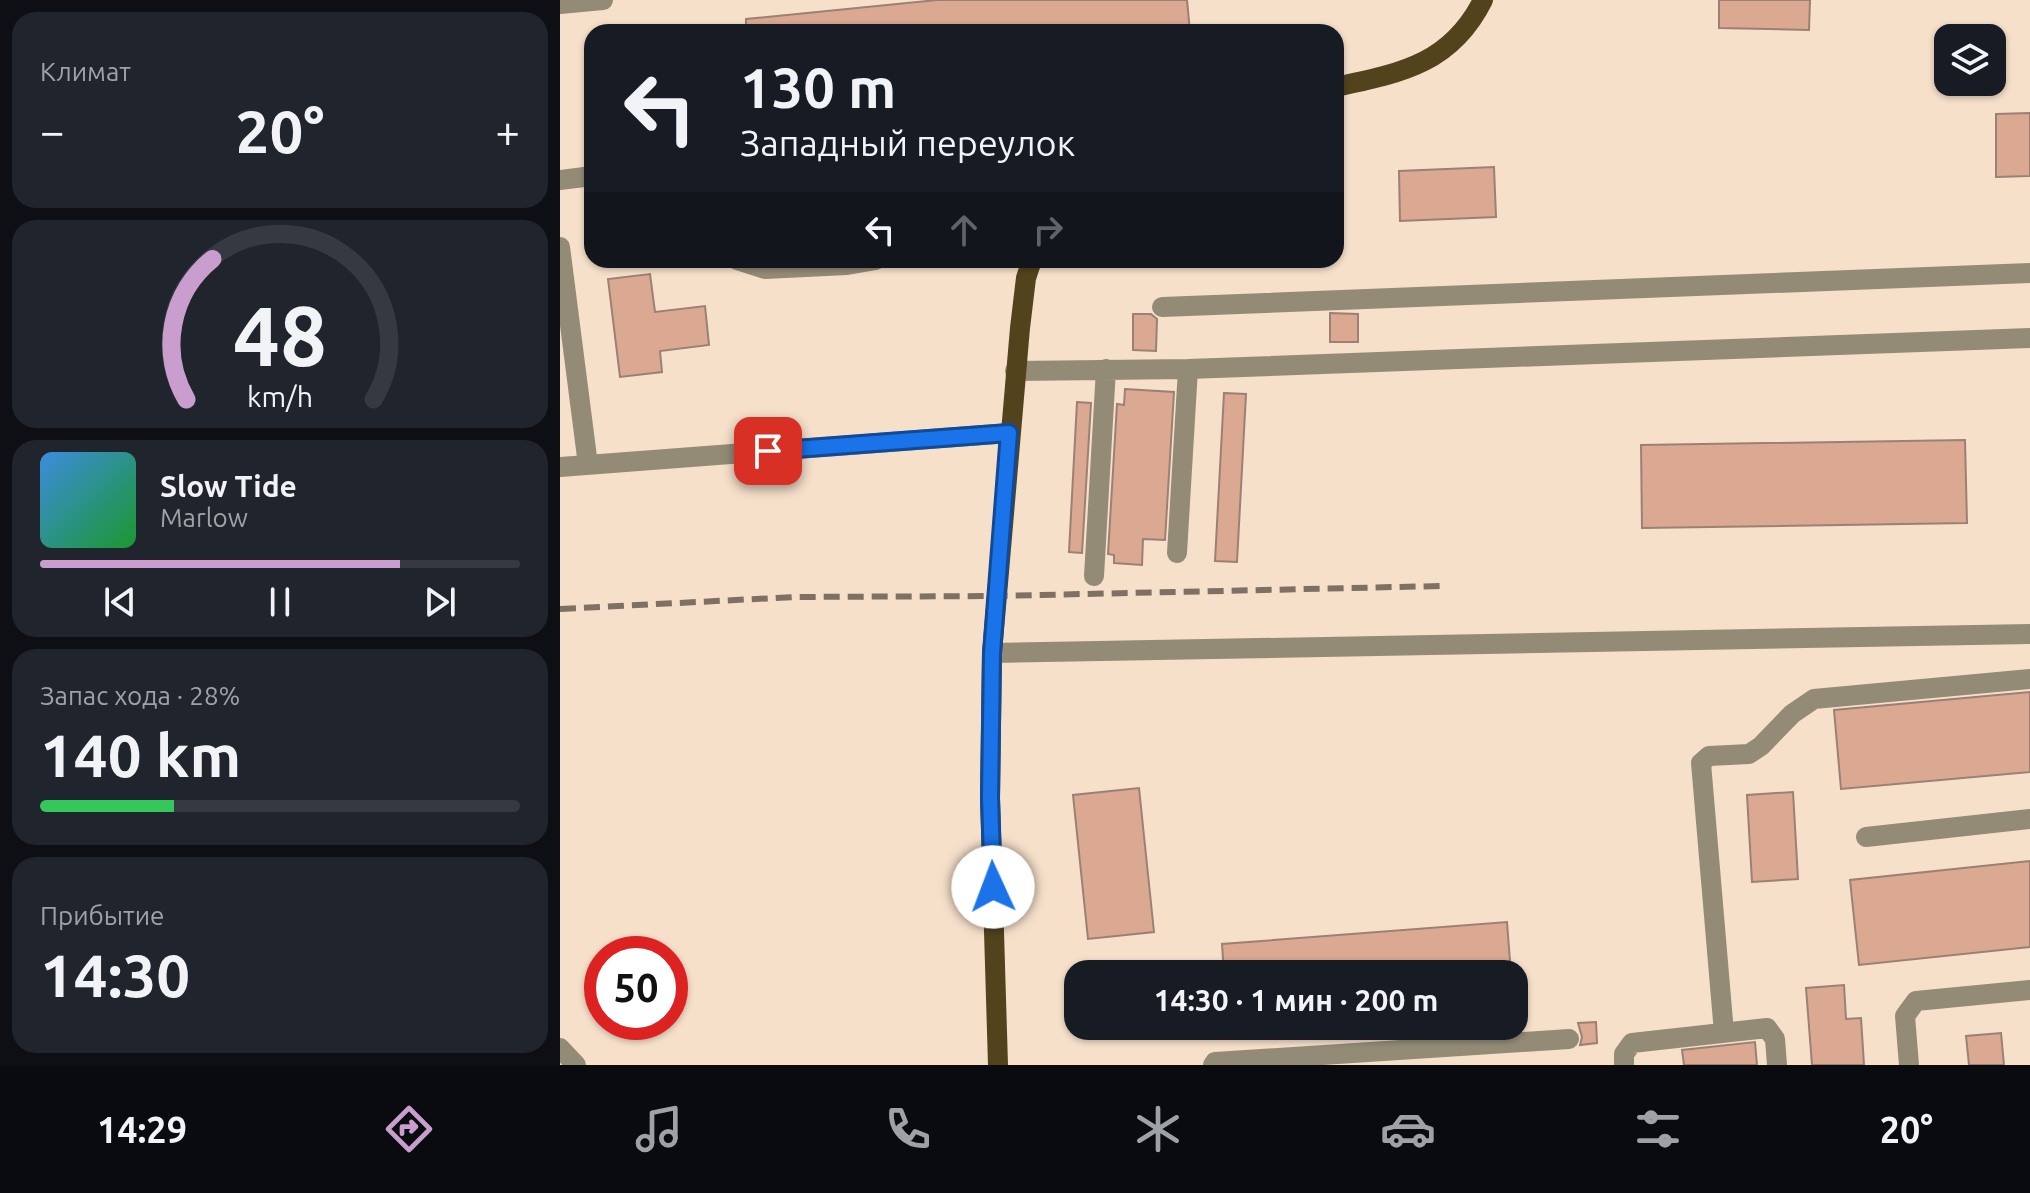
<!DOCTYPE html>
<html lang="ru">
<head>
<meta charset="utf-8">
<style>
	body { margin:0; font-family:Ubuntu,sans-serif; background:#20242c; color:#f1f3f6; height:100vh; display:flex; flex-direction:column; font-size:30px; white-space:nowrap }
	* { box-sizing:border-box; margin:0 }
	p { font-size:26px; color:#9ea1a6 }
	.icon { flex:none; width:44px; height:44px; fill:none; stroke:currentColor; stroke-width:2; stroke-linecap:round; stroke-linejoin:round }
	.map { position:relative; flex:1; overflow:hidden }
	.details { display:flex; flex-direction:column; gap:12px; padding:12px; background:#0d0f14; width:560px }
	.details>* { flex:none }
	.top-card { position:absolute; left:24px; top:24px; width:760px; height:244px; border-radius:24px; box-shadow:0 2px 6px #0004; background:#171b24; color:#f1f3f6; overflow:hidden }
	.controls { position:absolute; left:1374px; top:24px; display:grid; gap:16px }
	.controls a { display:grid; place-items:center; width:72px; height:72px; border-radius:16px; background:#171b24; box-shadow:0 2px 6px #0004; font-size:40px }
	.speed { position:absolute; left:24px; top:936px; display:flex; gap:16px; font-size:40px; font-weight:700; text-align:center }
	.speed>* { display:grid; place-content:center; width:104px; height:104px; border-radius:50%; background:#171b24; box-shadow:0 2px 6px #0004; line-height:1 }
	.speed .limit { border:12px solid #d22; background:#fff; color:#111 }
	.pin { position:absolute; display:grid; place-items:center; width:68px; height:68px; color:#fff; margin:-34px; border-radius:16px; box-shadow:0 4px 12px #0006 }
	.me { position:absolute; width:88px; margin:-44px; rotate:358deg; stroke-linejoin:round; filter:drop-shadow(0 0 6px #0008) }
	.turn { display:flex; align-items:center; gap:28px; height:168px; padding:0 24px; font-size:36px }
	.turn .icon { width:104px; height:104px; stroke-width:2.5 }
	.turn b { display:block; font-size:56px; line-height:68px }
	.lanes { display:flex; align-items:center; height:76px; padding:0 24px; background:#0003; justify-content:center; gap:40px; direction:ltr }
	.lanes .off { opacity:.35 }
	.big { font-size:60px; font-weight:700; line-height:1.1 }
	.details .card { flex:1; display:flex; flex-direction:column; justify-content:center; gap:12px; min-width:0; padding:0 28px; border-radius:24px; background:#20242c }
	.details .dial { align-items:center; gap:0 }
	.dial svg { height:208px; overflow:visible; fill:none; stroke:#363941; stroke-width:7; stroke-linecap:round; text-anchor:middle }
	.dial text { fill:#f1f3f6; stroke:none }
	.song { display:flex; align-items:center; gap:24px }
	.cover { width:96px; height:96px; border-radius:12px; background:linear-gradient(135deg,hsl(210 70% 55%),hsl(130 70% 35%)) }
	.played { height:8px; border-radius:4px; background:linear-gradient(90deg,#c99ece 75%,#363941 75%) }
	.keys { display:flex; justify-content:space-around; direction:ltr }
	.heat { display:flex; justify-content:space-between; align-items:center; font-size:44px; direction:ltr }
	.charge { height:12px; border-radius:6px; background:linear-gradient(90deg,#34c759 28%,#363941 0) }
	.trip { position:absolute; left:504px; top:960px; width:464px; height:80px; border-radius:24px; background:#171b24; box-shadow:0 2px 6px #0004; font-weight:700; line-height:80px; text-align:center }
	.tab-bar { display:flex; height:128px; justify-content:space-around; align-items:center; background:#090b0e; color:#9ea1a6 }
	.tab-bar .icon { width:56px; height:56px }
	.tab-bar .on { color:#c99ece }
	.tab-bar b { font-size:36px; color:#f1f3f6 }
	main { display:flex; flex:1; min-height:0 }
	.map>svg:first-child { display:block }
	.building { fill:#dba891; stroke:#9b8175; stroke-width:2 }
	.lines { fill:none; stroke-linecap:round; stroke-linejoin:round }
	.minor { stroke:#948b77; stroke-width:20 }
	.major { stroke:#53431d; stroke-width:20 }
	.rail { stroke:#7e7163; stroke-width:6; stroke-dasharray:16 8; stroke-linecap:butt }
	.route-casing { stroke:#114b97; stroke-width:20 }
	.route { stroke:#1a73e8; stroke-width:14 }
</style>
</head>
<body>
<main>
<section class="details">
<div class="card"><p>Климат</p>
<div class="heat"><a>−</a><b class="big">20°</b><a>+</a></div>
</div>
<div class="card dial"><svg viewBox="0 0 100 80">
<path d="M14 69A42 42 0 1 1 86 69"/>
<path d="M14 69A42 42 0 0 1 24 15" stroke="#c99ece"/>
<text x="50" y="56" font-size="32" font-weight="700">48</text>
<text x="50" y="72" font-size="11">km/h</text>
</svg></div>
<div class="card">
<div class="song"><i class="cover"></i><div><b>Slow Tide</b><p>Marlow</p></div></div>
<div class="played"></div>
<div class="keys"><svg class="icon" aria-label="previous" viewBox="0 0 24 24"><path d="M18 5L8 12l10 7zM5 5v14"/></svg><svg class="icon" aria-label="pause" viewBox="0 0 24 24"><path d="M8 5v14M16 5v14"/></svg><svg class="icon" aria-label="next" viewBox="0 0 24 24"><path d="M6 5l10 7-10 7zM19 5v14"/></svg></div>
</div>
<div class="card"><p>Запас хода · 28%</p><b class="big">140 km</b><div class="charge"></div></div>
<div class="card"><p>Прибытие</p><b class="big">14:30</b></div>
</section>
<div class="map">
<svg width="1470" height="1065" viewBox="0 0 1470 1065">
	<rect width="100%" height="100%" fill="#f6e0ca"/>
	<path class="building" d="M377,0h250l3,32h-444v-13z
		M1159,0h91l-1,30 -90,-2z
		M1470,113v63l-34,1v-63z
		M934,167l2,50 -96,4 -1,-50z
		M90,274l5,38 50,-6 4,39 -49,6 2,21 -42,5 -12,-98z
		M770,313l28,1v28h-28z
		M573,314h18l6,5 -1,32 -23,-1z
		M565,389l49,3 -9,148 -22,-1 -1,26 -28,-2v-8l-6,-1 9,-150 7,1z
		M664,393l22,1 -9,168 -22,-1z
		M517,402l14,1 -9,150 -13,-1z
		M1405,440l2,83 -325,5 -1,-83z
		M1470,692v80l-189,17 -7,-79z
		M579,788l15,144 -66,7 -15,-144z
		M1233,792l5,87 -46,3 -5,-87z
		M1470,861v86l-171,18 -9,-85z
		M947,922l4,52h-287l-2,-30z
		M1284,985l2,34 15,-1 3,47h-52l-6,-77z
		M1036,1022l1,21 -17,2 2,-8 -4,-14z
		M1441,1033l3,32h-35l-3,-29z
		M1195,1042l2,23h-73l-2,-15z"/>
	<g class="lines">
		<path class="minor" d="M0,4l43,-4
			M0,180l32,-4
			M0,247l28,218
			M177,260l28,9 82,-4 29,-5
			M602,307l868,-34
			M455,371l173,-2 842,-31
			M0,467l449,-34
			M617,553l11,-184
			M534,576l12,-207
			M432,653l1038,-19
			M1306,837l164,-18
			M1164,1033l-23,-270 8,-7 40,-2 12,-8 31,-32 22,-15 216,-20
			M0,1048l16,17
			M653,1065l2,-3 354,-23
			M1064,1065v-11l8,-11 135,-15 8,11 2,26
			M1349,1065l-4,-49 11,-15 114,-11"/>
		<path class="major" d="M776,87c65,-14 115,-23 147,-87
			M438,1065l-8,-267 2,-145 28,-325 6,-50 6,-18"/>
		<path class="rail" d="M0,609l235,-12 201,-1 445,-10"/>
	</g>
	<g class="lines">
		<g class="route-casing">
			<path id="route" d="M208,451l241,-18 -17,220 -2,145 3,89"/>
		</g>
		<use href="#route" class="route"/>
	</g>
</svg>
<div class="controls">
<a><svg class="icon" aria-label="layers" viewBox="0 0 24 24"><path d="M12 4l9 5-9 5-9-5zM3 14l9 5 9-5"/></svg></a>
</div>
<div class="speed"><div class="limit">50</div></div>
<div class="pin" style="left:208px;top:451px;background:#d93025"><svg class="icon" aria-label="arrive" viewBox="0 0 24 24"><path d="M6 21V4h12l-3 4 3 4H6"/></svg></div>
<svg class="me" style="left:433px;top:887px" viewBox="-20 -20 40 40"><circle r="19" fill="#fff"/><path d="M0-13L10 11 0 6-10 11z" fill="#1a73e8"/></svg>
<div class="trip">14:30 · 1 мин · 200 m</div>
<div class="top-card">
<div class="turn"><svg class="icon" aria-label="left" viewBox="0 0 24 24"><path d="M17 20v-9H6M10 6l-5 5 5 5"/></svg><div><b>130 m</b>Западный переулок</div></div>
<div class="lanes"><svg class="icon" aria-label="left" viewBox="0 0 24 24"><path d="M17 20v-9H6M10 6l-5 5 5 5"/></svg><svg class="icon off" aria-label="ahead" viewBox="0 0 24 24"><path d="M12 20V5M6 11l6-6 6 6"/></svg><svg class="icon off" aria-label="right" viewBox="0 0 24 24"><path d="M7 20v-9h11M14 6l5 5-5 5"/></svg></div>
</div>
</div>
</main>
<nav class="tab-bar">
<b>14:29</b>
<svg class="icon on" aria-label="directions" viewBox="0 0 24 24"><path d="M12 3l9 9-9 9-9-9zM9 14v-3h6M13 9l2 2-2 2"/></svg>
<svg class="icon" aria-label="music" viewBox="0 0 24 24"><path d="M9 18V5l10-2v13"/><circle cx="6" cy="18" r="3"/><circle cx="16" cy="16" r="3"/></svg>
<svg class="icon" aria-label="phone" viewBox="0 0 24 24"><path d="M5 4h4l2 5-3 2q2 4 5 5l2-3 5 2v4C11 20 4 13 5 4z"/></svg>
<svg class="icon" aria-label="climate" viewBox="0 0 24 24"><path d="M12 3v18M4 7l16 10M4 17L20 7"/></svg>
<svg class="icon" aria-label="car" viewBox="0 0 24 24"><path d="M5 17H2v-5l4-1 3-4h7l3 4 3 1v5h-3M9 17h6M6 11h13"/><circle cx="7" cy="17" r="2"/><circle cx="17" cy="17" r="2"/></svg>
<svg class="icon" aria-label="filters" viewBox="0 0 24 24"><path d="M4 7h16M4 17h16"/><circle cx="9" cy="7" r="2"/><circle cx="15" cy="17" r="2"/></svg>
<b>20°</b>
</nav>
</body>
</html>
